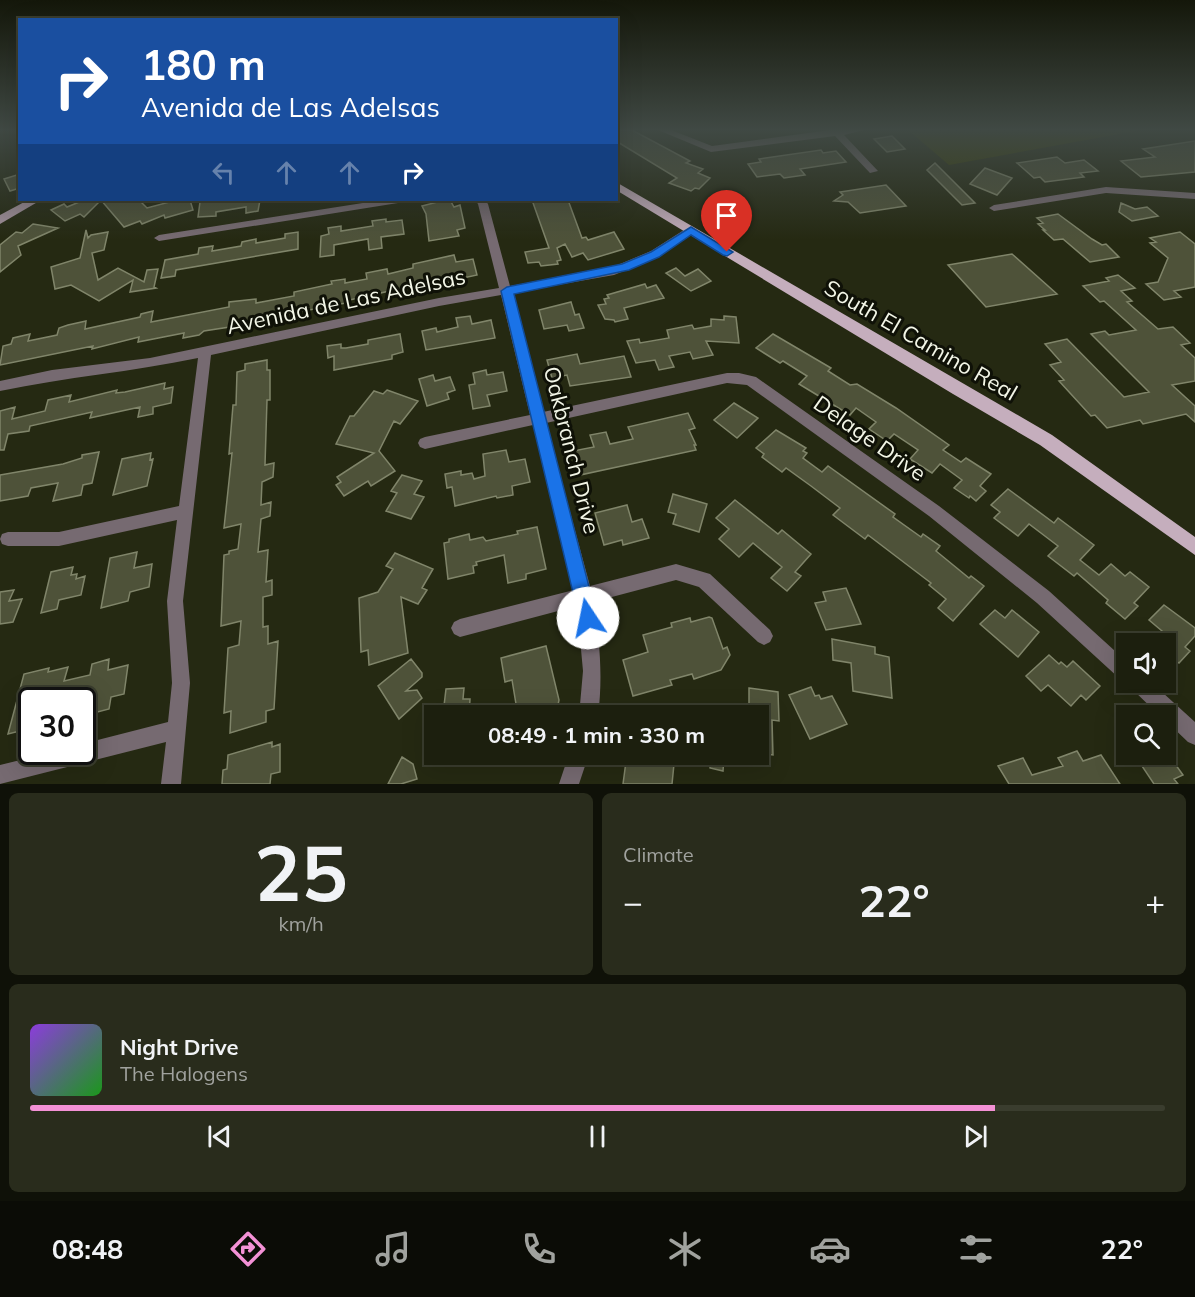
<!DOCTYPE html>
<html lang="en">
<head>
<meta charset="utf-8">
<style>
	body { margin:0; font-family:Mulish,sans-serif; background:#292c1c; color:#f1f3f6; height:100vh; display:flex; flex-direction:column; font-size:22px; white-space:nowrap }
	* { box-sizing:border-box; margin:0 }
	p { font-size:20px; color:#a0a29e }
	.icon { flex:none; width:33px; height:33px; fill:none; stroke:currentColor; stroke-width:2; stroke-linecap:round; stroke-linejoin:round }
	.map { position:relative; height:784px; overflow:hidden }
	.details { display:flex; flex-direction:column; gap:9px; padding:9px; background:#0f1108; flex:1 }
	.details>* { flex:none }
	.guide { position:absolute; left:18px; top:18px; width:600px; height:183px; border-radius:0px; box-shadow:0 6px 24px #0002,0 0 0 2px #3a3d2e; background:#1a4fa0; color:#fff; overflow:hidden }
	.fabs { position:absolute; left:1116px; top:633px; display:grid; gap:12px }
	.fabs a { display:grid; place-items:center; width:60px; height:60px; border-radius:0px; background:#1c1f0e; box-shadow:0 6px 24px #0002,0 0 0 2px #3a3d2e; font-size:30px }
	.speed { position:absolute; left:18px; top:687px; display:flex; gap:12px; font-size:30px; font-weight:700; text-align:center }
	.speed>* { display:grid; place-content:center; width:78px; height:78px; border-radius:50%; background:#1c1f0e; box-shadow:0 6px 24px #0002,0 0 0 2px #3a3d2e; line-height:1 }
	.speed .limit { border:3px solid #111; border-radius:9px; background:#fff; color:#111 }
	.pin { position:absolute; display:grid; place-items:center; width:51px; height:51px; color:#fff; margin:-62px -26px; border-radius:50% 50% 50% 0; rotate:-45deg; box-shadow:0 0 6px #0007 }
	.pin .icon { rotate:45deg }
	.me { position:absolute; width:66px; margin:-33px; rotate:349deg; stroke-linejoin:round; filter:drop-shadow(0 0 4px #0008) }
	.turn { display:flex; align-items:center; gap:21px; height:126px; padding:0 24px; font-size:27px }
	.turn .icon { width:78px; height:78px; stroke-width:2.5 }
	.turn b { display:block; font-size:42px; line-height:51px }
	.lanes { display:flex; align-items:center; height:57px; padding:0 24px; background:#0003; justify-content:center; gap:30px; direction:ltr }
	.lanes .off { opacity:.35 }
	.big { font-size:45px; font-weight:700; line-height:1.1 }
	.details .tile { flex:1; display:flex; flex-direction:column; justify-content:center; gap:9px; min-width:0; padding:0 21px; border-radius:9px; background:#292c1c }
	.details .dial { align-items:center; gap:0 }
	.dial b { font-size:78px; line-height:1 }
	.song { display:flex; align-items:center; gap:18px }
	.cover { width:72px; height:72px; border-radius:9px; background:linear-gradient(135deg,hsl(270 70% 55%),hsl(120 70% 35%)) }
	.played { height:6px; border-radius:3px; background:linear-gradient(90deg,#f391d5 85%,#3a3d2e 85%) }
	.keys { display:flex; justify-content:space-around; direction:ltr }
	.heat { display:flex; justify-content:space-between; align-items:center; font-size:33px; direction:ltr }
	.details .tiles { flex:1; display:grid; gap:9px; grid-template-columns:1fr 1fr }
	.tile:last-child { grid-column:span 2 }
	.trip { position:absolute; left:424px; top:705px; width:345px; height:60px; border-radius:0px; background:#1c1f0e; box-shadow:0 6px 24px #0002,0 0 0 2px #3a3d2e; font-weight:700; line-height:60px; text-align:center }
	.dock { display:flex; height:96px; justify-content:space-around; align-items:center; background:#0b0c06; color:#a0a29e }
	.dock .icon { width:42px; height:42px }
	.dock .on { color:#f391d5 }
	.dock b { font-size:27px; color:#f1f3f6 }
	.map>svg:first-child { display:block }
	.green { fill:#373c04 }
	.building { fill:#4e5239; stroke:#80856a; stroke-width:1.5 }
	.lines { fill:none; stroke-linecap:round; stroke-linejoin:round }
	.street { fill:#766a71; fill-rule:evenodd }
	.secondary { fill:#a3919c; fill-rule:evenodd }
	.primary { fill:#c5aebd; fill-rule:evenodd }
	.route { fill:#1a73e8; stroke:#114b97; stroke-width:1.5 }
	.labels { text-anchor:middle; stroke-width:6; stroke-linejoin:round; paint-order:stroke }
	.street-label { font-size:22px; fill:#f3f6e7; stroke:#0f1107 }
</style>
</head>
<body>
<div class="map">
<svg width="1195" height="784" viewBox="0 0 1195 784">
	<rect width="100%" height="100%" fill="#252912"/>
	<path class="green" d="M908,130h233l-192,35z"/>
	<path class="building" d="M616,130h16l58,31 -4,2 17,6 -5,4 12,5 -11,11 -4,-1 -4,3 -22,-8 8,-5 -61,-37z
		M892,136l13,13 -18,3 -13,-13z
		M1195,141v31l-54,5 -20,-16 34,-4 -12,-8z
		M821,150l2,3 13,-2 10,11 -46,7 5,6 -21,3 -4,-4 -23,3 -9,-13 13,-2 -2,-3z
		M1057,157l8,6 19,-3 14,11 -18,2 4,4 -39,5 -5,-5 -6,1 -17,-15z
		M935,163l40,40 -13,2 -35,-35z
		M985,168l27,10 -15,17 -27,-11z
		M20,174v14l-10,3 -6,-12z
		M886,185l20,21 -46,7 -12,-11 -14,-1 9,-6 -3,-3z
		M84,200h55l8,8 30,-8h13l3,10 -28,8 -1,-3 -22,9 -2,-3 -16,6 -23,-27 -17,17 -4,-3 -15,7 -14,-11 13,-6 3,3z
		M214,200h46l-2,11 -12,2v-6l-30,5v4l-18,1 2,-15z
		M445,200h5l4,7 6,-2 5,23 -8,2 2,6 -30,5 -3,-27 -4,-8z
		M532,200h36l14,38 4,-1 2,3 26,-8 10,17 -36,11 -5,-7 -11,4 -7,-13 -8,4 4,12 -4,1 1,3 -17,2 -2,-4 -11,1 -3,-11 24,-4z
		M1121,203l14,6 12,-2 11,9 -26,5 -13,-9z
		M1058,214l34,25 10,6 4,-1 13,13 -29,5 -27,-23 -9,1 -11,-10h2l-7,-6 5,-1 -6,-5z
		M386,219v3l16,-2 2,14 -23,3 1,11 -13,2 -1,-11 -34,6v10l-14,2 1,-21 8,-2 -1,-6 13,-2v5l32,-5 -1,-5z
		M33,224l25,4 -40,18 3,9 -21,17v-27l16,-13 6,1z
		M86,230l2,8 3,-3 17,-3 -4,18 -12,3 6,27 20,-12 26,14 3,-12 11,-1 -4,18 2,1 -26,4 3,-12 -34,21 -28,-16 -16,4 -4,-22 29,-9z
		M298,232v17l-122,21 -1,6 -14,2 4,-18 33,-6 1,-6 14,-2 -1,5 29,-5 1,-4 14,-3v4l29,-5v-4z
		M1180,232l15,12v43l-21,4 7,6 -17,3 -18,-16 12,-2 10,-24 -18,-15 6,-1 -6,-4z
		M1012,254l45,40 -71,13 -38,-42z
		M454,255l2,7 17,-3 4,16 -14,3 1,2 -51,10 -1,-4 -67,15 1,2 -74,14v-5l-23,5v7l-45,7 -5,4 -16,3 1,-5 -46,9 1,-5 -47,12 1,-3 -93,19 3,-19 8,-2 2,-6 17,-4 -2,7 29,-6 2,-7 9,-3 18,-4 -1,8 55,-12 1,-3 12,-3 -2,11 78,-15v-5l27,-3v4l38,-7v-4l38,-8 -1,-3 14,-2v4l22,-4 -1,-6 21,-4 1,5 25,-6v-4z
		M676,268l9,8 13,-7 13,12 -20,10 -25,-18z
		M1118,275l17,13 -14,3 11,10 -5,1 31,27 15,-2 17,16 -9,2 14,13v23l-23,4 23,21v16l-9,-8 -43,10 -3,-4 -33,8 -12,-13 -4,1 -32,-35 5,-1 -14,-15 11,-3 -16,-18 22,-5 57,58 25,-5 -58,-58 14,-3 4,4 27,-5 -32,-29 -4,1 -17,-16 26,-5 -3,-3z
		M645,284l2,4 9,-3 8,13 -40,10 4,11 -13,3 -1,-2 -9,-1 -7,-14 8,-1 -2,-5 5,-1 -2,-3z
		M571,302l4,13 4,-1 5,14 -15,3 -2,-6 -23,4 -5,-19z
		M470,316l2,8 19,-4 4,18 -69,12 -4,-19 14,-3 1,4 21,-5 -2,-9z
		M724,316l12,1 3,26 -33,-2 7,14 -20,4 -3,-7 -21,4 5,11 -15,3 -4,-10 -19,3 -9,-22 12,-2 1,4 29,-5 -2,-8 25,-5 2,4 17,-3v-7l13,1z
		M400,334l3,18 -11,3v4l-58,11v-14l-6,2 -1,-12 14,-2v4h5l22,-4v-4z
		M773,334l58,34 -3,3 22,14 7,-1 39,24 53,37 -6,5 18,12 5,-4 25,16 -11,12 6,5 -10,10 -6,-5 -1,2 -15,-10 8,-8 -22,-16 -8,9 -22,-14 8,-9 -24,-16 -7,7 -18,-12 7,-7 -20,-14 -6,7 -51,-31 8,-8 -24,-15 -3,2 -24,-15z
		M577,354l3,10 44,-8 7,21 -61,9 -3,-11 -15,3 -5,-18z
		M267,360v10h3v30h-3l-2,65 9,-2 -1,14 -11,5 -1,23 10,-3 -1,14 -9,3 -3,33 10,-2 -2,32 6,-2v15l-9,2v30l5,-1v18l10,-3 -4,68 -8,2v11l-36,11 1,-22 -7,2 4,-65 11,-3 2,-24 -20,5 3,-71 5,-1v-3l9,-2 3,-25 -17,4 8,-75 -3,1 4,-49h3l1,-33 8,-2v-6z
		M486,370l1,5 16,-3 4,19 -20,4 3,11 -17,3 -4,-24 6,-1 -2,-11z
		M433,375l2,6 15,-4 5,13 -8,3 2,6 -22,7 -8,-27z
		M165,383l-1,6 9,-2 -2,16 -18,4v7l-15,3 2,-10 -50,11 2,-6 -62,14 -1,5 -21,3 -4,16h-4v-39l15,-4 -3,12 33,-8 3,-11 23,-5 -2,7 48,-12 -1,3 9,-1z
		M387,390l31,11 -18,23 -6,-3 -15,30 16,20 -24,15 -3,-5 -24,15 -8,-11 5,-3 -4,-5 37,-24 -38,-9 14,-28h4l20,-25 9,3z
		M734,403l24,15 -21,20 -23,-18z
		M688,413l7,15 -6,2 7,15h-2l2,5 -116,25 -7,-24 21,-4 -4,-12 16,-3 4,12 23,-5 -5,-12z
		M776,430l30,18 -3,3 4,2 -4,5 19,14 6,-6 67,48 -2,3 28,20 2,-3 17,12 -4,5 33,27 2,-2 13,10 -31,35 -15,-13 8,-9 -17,-14 2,-2 -63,-48 -3,4 -32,-24 7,-7 -29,-22 -25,-18 -4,4 -20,-15 2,-3 -8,-6z
		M506,450l3,12 16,-3 5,23 -18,4 1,9 -16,3 -1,-2 -41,10 -3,-19 -5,1 -2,-14 16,-3v4l11,-2 2,6 11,-3 -2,-22z
		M99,452l-7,31 -9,2 -2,10 -28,6 5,-18 -27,5 -3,8 -28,5v-26l63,-11 19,-6v-3z
		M151,453l-1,7 3,-1 -6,27 -34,9 9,-36z
		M402,475l20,6 -8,13 10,3 -13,22 -25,-8 11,-18 -6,-2z
		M1008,489l46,34 4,-5 36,27 -14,15 19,15 12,-11 14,12 5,-4 19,15 -15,16 4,3 -13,13 -19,-16 2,-3 -31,-27 -3,3 -26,-20 10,-10 -29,-22 -11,12 -24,-18 6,-6 -9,-7z
		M673,494l34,10 -8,28 -26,-8 3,-10 -8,-2z
		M735,500l43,34 4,-4 29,24 -16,18 6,4 -14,15 -16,-13 11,-11 -29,-24 -14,14 -20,-18 10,-10 -13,-11z
		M627,505l5,17 10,-3 7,19 -26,7 -1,-5 -18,5 -9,-32z
		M537,527l9,42 -20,5v5l-18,4 -4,-28 -28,7 1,3 -4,1 1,7 -26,6 -4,-36 5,-1v-3l20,-5 1,6 13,-3 3,4 32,-7 -1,-3z
		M137,552l-3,16 18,-4 -3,23 -19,5 -2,9 -27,7 9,-50z
		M395,553l38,16 -11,19 5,2 -9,14 -17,-7 7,56 -39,12 -1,-15 -7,2 -2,-54 19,-6 15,-23 -7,-3z
		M73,567l-2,8 6,-1 -1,5 9,-3 -4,19 -22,5 -2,9 -16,4 10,-41z
		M846,588l15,36 -35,6 -11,-27 11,-2 -3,-9z
		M14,590l-5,11 13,-2 -9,23 -13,2v-32z
		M1164,605l31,23v8l-10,11 5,4 -11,12 -13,-9v-12l-8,-7 4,-4 -13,-11z
		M995,610l10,8 7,-8 27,22 -21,25 -38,-33z
		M709,617l3,1 11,31 4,-2 3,8 -9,15 -27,9 -2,-5 -22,6 2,5 -39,11 -10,-36 25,-8 -5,-17 29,-8 -1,-4 19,-5 1,4z
		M832,639l43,8v7l14,3 3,41 -39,-7 -2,-28 -18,-3z
		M546,646l13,54 -1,5 -4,1 1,8 -37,2 -6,-36 -7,2 -4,-24z
		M1049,655l10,9 2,-2 6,5 6,-6 27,25 -14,14 -5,-5 -10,11 -23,-21 -7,6 -15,-15z
		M109,659l-1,11 20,-5 -4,29 -13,3 -2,12 -27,7v-16h-50v28l-24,6 16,-60 25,-6 -1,4 20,-5 -4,14 26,-6 2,-11z
		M411,659l11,14v4l-16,14 11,-1 5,8 -23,21 -21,-33z
		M811,687l4,9 4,-1 2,4 11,-3 15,28 -37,15 -21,-44z
		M464,688l-1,11h7l-1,17 -26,-2 3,-25z
		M749,688l29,4 1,29 -7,-1 1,35 -14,-2v-37h-10z
		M272,742v5l8,-3v28l-9,2 -1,10h-48l1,-14 4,-1 1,-14z
		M1077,751l6,10 18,-6 19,29h-111l-11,-18 25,-8 9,17 31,-9 -5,-8z
		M627,754l18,3v-3h30l-3,30h-49z
		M1134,754h34l15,21 -9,4 4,5h-24z
		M711,756l13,2 -1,13 -13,-3z
		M402,757l11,7 4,15 -16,5h-13z"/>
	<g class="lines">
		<path class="street" d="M658,130h13l41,16 118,-16h34l-20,5 34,36 -8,2 -35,-37 -124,16z
			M1106,187l89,6v6l-89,-6 -112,18 -5,-3 5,-3z
			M382,200h21l-5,3 -239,38 -5,-3 5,-3z
			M475,200h10l3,4 22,82 98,-17 43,-18 36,-23 4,-1 5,3 -37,27 -45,18 -102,18 31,119 184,-39h12l17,4 183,129 110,85 77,70v21l-6,-3 -83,-76 -108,-87 -182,-131 -20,-2 -181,40 44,163 86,-22 34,10 60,56 3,6 -3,6 -6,3 -6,-3 -59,-55 -23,-7 -83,22c7,38 10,75 5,114h-19l4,-45 -6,-65 -117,31 -6,-3 -3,-6 3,-6 6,-3 114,-29 -41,-165 -108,24 -5,-2 -2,-4 2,-4 5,-2 105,-22 -29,-120 -62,11 -228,49 -28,246 7,82 -9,101h-20l5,-42 -166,42v-19l53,-13h29v-8l86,-22 4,-39 -5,-82 10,-81 -118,26h-51l-6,-2 -2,-5 2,-5 6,-2h51l120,-26 19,-148c-66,14 -132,19 -198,33v-10l52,-11 98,-12 289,-60 60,-10 -21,-84z
			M1128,682h23l44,40v23l-7,-3 -22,-21v-5h-6l-29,-28z
			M569,754h20l-10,30h-20z"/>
		<path class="secondary" d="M28,200h13l-41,24v-9z"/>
		<path class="primary" d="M616,182l436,253 143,102v18l-155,-110 -87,-51 -337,-204z"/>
	</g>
	<linearGradient id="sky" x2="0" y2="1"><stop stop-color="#14170a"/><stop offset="0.54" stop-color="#404944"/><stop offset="1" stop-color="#404944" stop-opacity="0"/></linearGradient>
	<rect width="1195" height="240" fill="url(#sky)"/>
	<path class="route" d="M691,227l42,25 -6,4 -4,-1 -32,-20 -32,22 -30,13 -115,24 83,324 -3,6 -6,3 -6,-3 -3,-6 -78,-327 6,-4 115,-23 29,-12z"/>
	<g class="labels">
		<g class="street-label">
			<text transform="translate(346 301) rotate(-12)" y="8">Avenida de Las Adelsas</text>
			<text transform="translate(921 340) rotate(30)" y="8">South El Camino Real</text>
			<text transform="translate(870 438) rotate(35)" y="8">Delage Drive</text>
			<text transform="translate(572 450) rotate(76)" y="8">Oakbranch Drive</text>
		</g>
	</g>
</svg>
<div class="fabs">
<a><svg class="icon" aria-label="sound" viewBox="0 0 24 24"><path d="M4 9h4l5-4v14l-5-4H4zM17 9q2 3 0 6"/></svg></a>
<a><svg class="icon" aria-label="search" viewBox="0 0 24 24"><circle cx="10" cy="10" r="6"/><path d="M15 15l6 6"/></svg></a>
</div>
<div class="speed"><div class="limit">30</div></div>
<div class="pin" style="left:727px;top:252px;background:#d93025"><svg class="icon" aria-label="arrive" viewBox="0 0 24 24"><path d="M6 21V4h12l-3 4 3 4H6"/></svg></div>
<svg class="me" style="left:588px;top:618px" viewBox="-20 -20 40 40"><circle r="19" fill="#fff"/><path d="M0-13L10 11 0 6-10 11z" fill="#1a73e8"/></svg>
<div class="trip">08:49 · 1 min · 330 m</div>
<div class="guide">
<div class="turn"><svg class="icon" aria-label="right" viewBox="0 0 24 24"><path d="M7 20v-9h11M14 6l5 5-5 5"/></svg><div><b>180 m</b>Avenida de Las Adelsas</div></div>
<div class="lanes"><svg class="icon off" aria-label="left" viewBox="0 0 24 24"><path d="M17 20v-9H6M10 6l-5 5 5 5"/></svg><svg class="icon off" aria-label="ahead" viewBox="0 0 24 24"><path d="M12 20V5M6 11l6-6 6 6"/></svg><svg class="icon off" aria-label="ahead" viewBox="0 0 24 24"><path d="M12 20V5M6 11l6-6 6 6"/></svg><svg class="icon" aria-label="right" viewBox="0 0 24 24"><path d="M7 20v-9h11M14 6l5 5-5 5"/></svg></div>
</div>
</div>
<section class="details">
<div class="tiles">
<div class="tile dial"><b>25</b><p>km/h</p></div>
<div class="tile"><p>Climate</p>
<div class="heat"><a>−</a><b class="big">22°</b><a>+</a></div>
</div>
<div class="tile">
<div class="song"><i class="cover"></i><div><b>Night Drive</b><p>The Halogens</p></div></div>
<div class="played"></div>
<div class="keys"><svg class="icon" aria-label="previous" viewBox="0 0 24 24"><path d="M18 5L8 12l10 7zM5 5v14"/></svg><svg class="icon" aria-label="pause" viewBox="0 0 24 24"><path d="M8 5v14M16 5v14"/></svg><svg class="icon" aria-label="next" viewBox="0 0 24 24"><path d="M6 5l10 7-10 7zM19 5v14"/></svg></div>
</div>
</div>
</section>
<nav class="dock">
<b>08:48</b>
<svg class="icon on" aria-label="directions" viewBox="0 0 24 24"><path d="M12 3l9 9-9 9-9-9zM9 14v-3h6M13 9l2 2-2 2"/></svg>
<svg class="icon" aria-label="music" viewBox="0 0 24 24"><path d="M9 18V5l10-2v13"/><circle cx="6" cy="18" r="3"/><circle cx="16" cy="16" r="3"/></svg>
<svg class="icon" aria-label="phone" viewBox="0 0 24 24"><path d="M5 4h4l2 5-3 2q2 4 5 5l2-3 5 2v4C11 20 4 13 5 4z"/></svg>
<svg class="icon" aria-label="climate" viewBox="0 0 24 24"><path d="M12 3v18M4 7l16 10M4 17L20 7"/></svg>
<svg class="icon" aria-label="car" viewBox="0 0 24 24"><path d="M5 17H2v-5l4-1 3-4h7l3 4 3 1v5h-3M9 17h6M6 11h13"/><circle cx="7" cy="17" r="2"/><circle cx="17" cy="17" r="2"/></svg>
<svg class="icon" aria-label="filters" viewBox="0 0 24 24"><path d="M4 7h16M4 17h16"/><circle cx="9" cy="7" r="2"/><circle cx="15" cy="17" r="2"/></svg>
<b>22°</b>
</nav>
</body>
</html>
